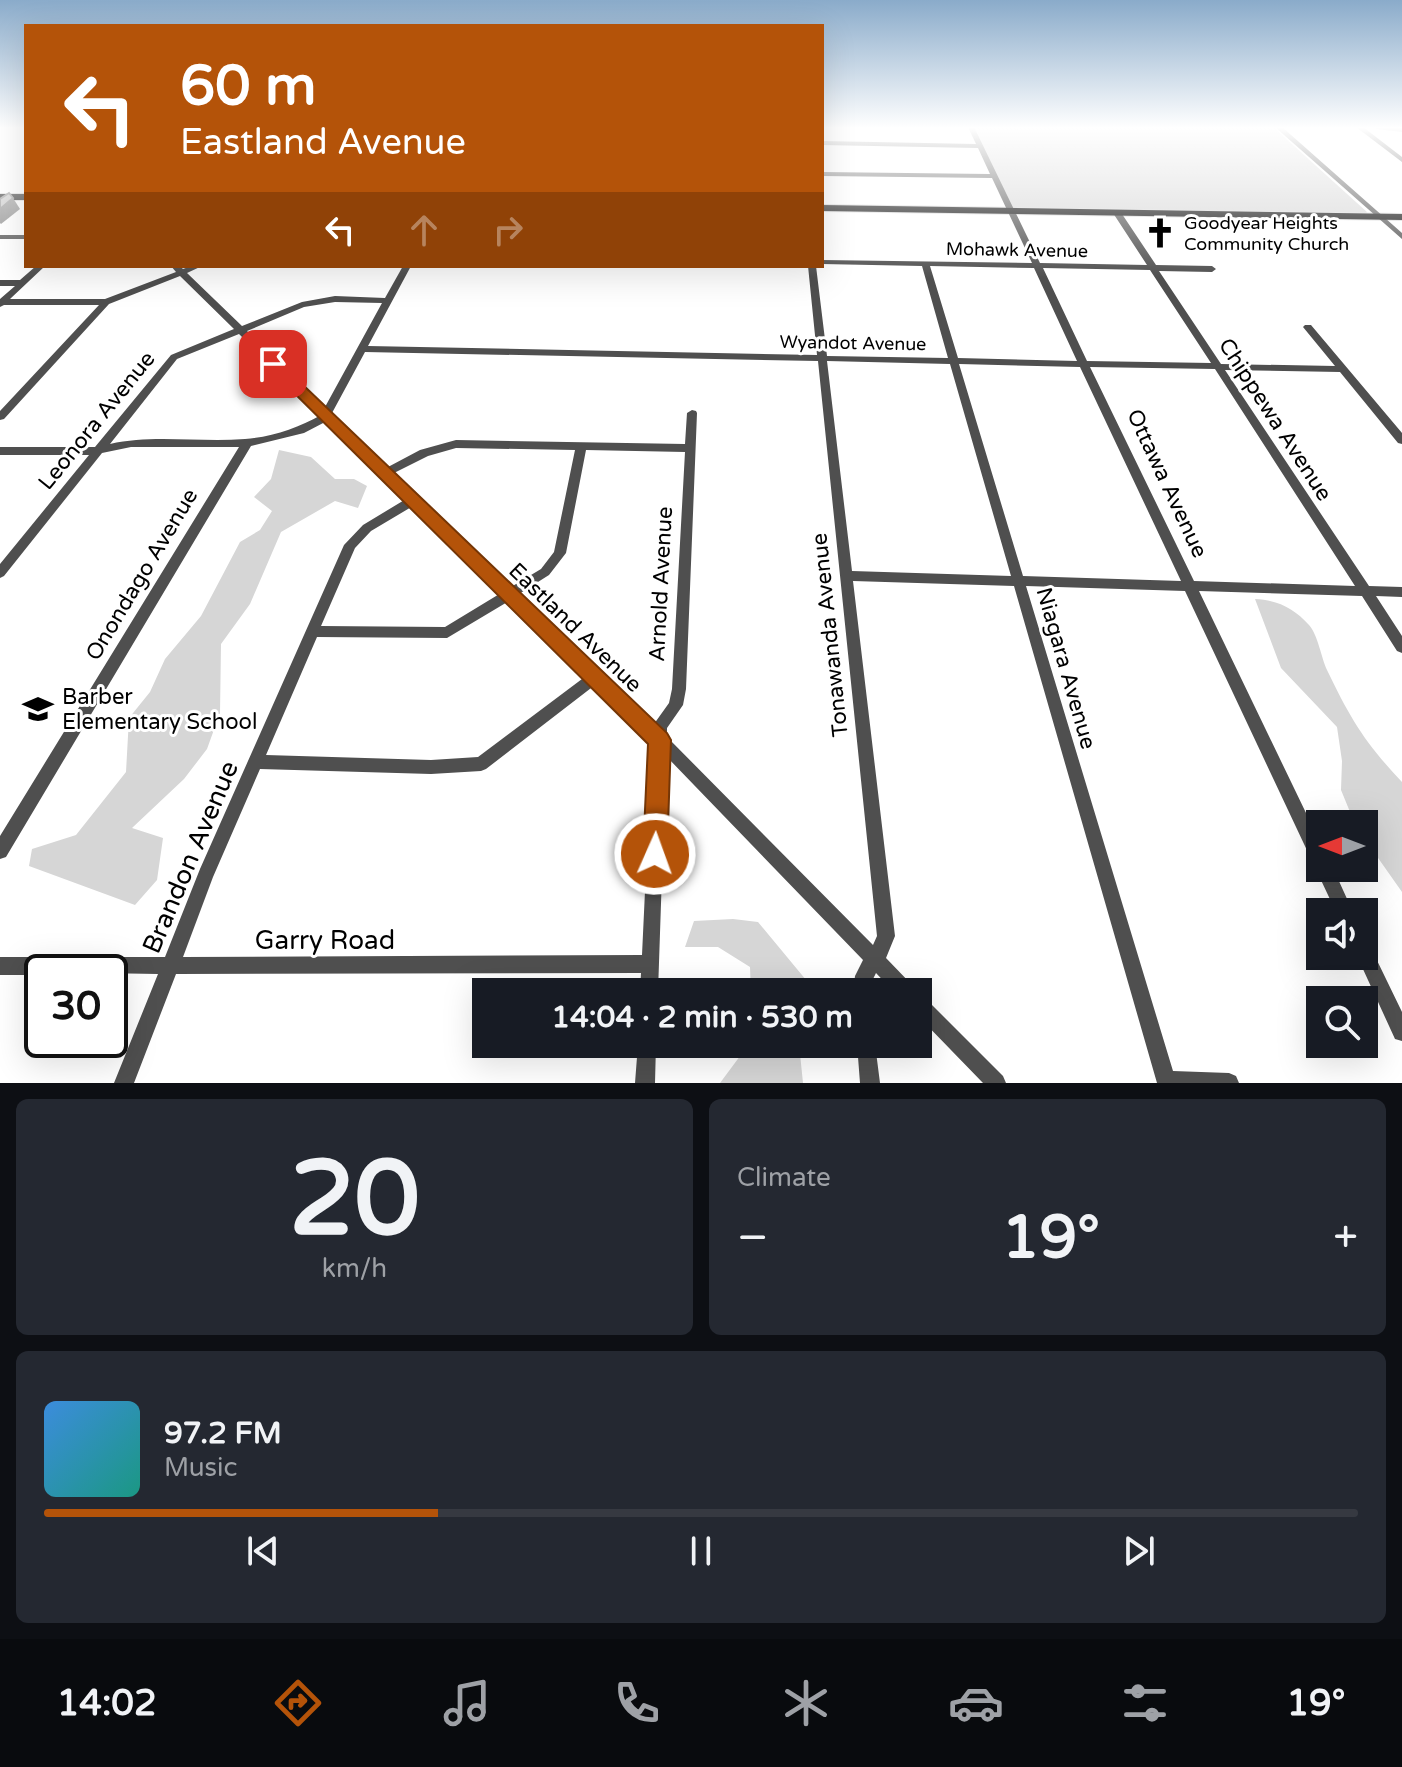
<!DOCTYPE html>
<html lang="en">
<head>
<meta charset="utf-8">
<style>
	body { margin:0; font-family:"Varela Round",sans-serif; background:#242831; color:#f1f3f6; height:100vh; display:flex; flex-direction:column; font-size:30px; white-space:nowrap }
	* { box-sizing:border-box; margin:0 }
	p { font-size:26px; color:#9ea1a6 }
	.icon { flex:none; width:44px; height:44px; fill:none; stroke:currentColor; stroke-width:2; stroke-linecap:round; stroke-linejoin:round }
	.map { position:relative; height:1083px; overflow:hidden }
	.side { display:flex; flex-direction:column; gap:16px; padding:16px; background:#0d0f14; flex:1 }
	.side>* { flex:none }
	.top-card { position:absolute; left:24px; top:24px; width:800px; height:244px; border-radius:0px; box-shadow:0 8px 32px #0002; background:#b45309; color:#fff; overflow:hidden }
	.needle { width:52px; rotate:270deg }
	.tools { position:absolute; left:1306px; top:810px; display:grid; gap:16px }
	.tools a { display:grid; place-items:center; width:72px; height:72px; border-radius:0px; background:#171b24; box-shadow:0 8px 32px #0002; font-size:40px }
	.speed { position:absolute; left:24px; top:954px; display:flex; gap:16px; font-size:40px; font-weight:700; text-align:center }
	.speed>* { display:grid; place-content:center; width:104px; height:104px; border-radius:50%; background:#171b24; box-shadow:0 8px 32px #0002; line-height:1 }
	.speed .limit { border:4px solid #111; border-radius:12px; background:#fff; color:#111 }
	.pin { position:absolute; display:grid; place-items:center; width:68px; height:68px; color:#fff; margin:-34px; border-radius:16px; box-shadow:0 4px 12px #0006 }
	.me { position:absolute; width:88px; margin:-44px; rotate:2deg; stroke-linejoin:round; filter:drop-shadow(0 0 6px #0008) }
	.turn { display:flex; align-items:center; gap:28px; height:168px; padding:0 24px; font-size:36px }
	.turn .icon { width:104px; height:104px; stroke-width:2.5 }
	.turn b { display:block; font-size:56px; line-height:68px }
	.lanes { display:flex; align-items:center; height:76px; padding:0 24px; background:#0003; justify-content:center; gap:40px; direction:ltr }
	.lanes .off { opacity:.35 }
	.big { font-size:60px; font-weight:800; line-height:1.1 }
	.side .card { flex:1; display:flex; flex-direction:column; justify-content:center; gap:12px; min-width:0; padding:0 28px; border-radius:12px; background:#242831 }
	.side .dial { align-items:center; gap:0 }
	.dial b { font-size:104px; line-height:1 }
	.song { display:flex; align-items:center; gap:24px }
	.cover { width:96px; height:96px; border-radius:12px; background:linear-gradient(135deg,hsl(210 70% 55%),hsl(170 70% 35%)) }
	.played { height:8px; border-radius:4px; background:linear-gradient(90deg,#b45309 30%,#363941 30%) }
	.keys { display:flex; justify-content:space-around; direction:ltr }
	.heat { display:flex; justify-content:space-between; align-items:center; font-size:44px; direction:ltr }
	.side .tiles { flex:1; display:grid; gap:16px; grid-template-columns:1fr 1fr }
	.card:last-child { grid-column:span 2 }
	.trip { position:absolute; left:472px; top:978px; width:460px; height:80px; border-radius:0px; background:#171b24; box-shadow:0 8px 32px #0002; font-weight:800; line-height:80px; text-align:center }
	.tab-bar { display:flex; height:128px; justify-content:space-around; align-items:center; background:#090b0e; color:#9ea1a6 }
	.tab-bar .icon { width:56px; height:56px }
	.tab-bar .selected { color:#b45309 }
	.tab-bar b { font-size:36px; color:#f1f3f6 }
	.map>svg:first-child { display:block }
	.green { fill:#d6d6d6 }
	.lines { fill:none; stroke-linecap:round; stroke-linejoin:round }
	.major-casing { stroke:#dbdbdb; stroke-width:2 }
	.minor { fill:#4f4f4f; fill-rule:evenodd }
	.major { fill:#000; fill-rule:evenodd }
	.shaded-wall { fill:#868686 }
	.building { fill:#bfbfbf; stroke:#868686; stroke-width:2 }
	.route { fill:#b45309; stroke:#753606; stroke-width:2 }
	.labels { text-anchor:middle; stroke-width:6; stroke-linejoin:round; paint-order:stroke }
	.far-poi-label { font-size:18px; fill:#000; stroke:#fff; text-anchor:start }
	.far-street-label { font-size:18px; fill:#000; stroke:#fff }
	.street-label { font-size:22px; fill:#000; stroke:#fff }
	.poi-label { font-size:22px; fill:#000; stroke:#fff; text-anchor:start }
	.near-street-label { font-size:26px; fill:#000; stroke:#fff }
</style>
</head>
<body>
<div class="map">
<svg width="1402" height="1083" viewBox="0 0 1402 1083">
	<rect width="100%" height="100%" fill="#fff"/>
	<path class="green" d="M973,127h300l94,85 -2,3 -352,-6z
		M279,450l32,7 24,22h19l13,7 -9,22 -23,-7 -54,31 -31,72 -29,40 -1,69 -13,36 -23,30 -52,49 31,10 -6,42 -22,25 -106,-39 3,-17 44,-14 50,-63 3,-54 21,-26 15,-33 36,-43 39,-74 20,-12 12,-19 -18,-14 17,-18z
		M1255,599c22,1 39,9 54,26 9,10 12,32 18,45 23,48 38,73 75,112v110l-38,-54v-14h-9l-14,-34 1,-29 -5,-34 -56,-59z
		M733,919l25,3 58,70h-65l-1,-25 -32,-20h-33l9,-26z
		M749,1044h50l4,39h-83z"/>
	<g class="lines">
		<g class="major-casing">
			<path id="major" d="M0,194h26v6h-26z
				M822,205l580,9v6l-580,-9z"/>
		</g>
		<path class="minor" d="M968,127h6l66,136 107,2 -34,-52 7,-2 36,54 56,1 4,3 -4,3 -53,-1 62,93 114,2 -32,-39 2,-2h6l91,108v11l-4,-1 -58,-71 -115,-2 144,216 33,1v10l-26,-1 26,40v17l-5,-2 -35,-55 -163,-5 121,251v26h13l20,44h-17l-151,-321 -159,-5 147,485 56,2 7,3 3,7h-82l-143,-497 -161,-5 42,355 -9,22 27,28 3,6h-22l-18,-19 -5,10v9h-18l2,-16 8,-16 -197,-204 -8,236h-18l1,-19 -465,1 -42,109h-20l44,-109 -116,-2v3h-42v-18h165l35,-88 144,-324 19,-20 43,-26 -79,-78 -23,12 -53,13 -245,411 -6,2v-23l239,-389h-108l-29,6 -98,123 -4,2v-14l89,-109h-89v-8h95l76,-92 63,-26 -54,-53 -71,28 -105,115 -4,1v-9l99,-106h-95l-4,2v-8l15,-13h-15v-6h20l16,-14h9l-35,33h95l71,-27 -5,-6h9l3,3 8,-3h11l-15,7 55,53 60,-24 33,-6 50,2 18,-32h8l-43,80 449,9 -9,-89h8l11,90 121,2 -26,-92 -100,-2v-4l210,3 -40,-85 -170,-2v-4l168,2 -12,-26 -156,-3v-4l154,3zM930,266l104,2 43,93 -119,-3zM1043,268l107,2 61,93 -124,-2zM335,302l47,1 -57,104 -78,-76 57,-24zM239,334l82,81c-23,13 -49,22 -76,24 -45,4 -91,-5 -135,5l67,-85zM365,352l453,9 59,575 -4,9 -206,-208v-9l16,-23 3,-16 11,-276 -1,-2 -4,-1 -5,3 -2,31 -229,-4 -36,10 -32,17 -56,-54zM827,361l123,3 61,212 -159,-5zM959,364l121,3 101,214 -158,-5zM1090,367l125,2 140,217 -161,-5zM456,448l119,2 -21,102 -13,17 -30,18 -117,-114 34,-17zM586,450l99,2 -13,237 -3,14 -15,21 -135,-130 30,-19 17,-22zM413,506l88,87 -56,34 -124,-1 34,-78 16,-17zM509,601l77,75 -108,81 -47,3 -165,-5 51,-118 130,1zM595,685l57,57 -10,213 -459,2 30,-80 47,-108 171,5 50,-3 5,-2z
			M1275,127h7l120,106v6z
			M1356,127h7l39,30v5z
			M1374,127l28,1v4l-25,-3z
			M0,235h26v4h-26z
			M1364,943l6,3 32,66v29l-7,-2 -38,-83h7z
			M918,994l6,3 79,79 3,7h-23l-65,-67z
			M638,1044h18l-1,39h-20z
			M857,1044h18l5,39h-20z"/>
		<use href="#major" class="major"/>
	</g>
	<path class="shaded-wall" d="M13,198l7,11 -19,15 -1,-1v-14z"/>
	<path class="building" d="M9,193l4,5 -13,11v-10z"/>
	<linearGradient id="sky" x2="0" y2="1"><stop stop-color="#8aabca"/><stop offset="0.46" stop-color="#fff"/><stop offset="1" stop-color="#fff" stop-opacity="0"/></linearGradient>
	<rect width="1402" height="278" fill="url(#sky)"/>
	<path class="route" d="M268,361h10l389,372 4,7 -4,114 -4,9 -8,3 -9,-3 -3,-9 5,-110 -380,-377z"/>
	<defs>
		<g id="church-bare" transform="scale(2.4)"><path d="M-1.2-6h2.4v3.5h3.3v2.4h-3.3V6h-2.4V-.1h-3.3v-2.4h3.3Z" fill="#000" stroke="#fff" stroke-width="2.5" paint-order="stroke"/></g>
		<g id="school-bare" transform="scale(2.4)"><path d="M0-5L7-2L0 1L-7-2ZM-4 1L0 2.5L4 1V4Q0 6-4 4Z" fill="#000" stroke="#fff" stroke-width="2.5" paint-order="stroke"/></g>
	</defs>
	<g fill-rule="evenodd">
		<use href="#church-bare" x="1160" y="233"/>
		<use href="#school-bare" x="38" y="709"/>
	</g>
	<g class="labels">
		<g class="far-poi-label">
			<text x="1184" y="229">Goodyear Heights<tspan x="1184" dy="21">Community Church</tspan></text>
		</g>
		<g class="far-street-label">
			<text transform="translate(1017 250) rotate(1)" y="6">Mohawk Avenue</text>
			<text transform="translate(853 343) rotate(1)" y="6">Wyandot Avenue</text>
		</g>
		<g class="street-label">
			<text transform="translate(1276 419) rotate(57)" y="8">Chippewa Avenue</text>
			<text transform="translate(96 420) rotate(-51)" y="8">Leonora Avenue</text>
			<text transform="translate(1168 483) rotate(65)" y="8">Ottawa Avenue</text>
			<text transform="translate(141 574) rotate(-59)" y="8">Onondago Avenue</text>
			<text transform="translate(660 584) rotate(-87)" y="8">Arnold Avenue</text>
			<text transform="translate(576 627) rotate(44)" y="8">Eastland Avenue</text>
			<text transform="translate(829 635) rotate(-96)" y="8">Tonawanda Avenue</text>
			<text transform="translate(1067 668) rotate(74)" y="8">Niagara Avenue</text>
		</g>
		<g class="poi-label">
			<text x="62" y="704">Barber<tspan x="62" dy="25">Elementary School</tspan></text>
		</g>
		<g class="near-street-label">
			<text transform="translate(190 857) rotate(-67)" y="9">Brandon Avenue</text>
			<text x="325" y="949">Garry Road</text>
		</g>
	</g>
</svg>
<div class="tools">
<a><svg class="needle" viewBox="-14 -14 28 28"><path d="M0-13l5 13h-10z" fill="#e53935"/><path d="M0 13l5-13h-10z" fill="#9ea1a6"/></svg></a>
<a><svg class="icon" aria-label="sound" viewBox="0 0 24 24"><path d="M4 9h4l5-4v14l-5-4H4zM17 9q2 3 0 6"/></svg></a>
<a><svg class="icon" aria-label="search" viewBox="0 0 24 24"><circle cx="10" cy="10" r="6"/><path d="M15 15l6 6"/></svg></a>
</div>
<div class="speed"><div class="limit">30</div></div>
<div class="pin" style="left:273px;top:364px;background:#d93025"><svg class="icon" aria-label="arrive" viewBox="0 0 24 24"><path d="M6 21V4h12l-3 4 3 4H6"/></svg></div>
<svg class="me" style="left:655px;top:854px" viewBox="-20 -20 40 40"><circle r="17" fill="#b45309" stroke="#fff" stroke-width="3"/><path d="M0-11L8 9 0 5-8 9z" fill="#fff"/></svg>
<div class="trip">14:04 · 2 min · 530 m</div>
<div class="top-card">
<div class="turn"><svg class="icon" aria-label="left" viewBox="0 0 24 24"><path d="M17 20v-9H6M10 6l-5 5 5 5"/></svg><div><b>60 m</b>Eastland Avenue</div></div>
<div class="lanes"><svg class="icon" aria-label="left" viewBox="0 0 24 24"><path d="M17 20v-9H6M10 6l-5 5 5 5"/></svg><svg class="icon off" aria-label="ahead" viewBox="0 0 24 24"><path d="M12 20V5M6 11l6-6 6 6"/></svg><svg class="icon off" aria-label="right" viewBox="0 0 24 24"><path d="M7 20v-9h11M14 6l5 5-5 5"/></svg></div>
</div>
</div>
<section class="side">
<div class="tiles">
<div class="card dial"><b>20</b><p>km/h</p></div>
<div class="card"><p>Climate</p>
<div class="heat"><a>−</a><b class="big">19°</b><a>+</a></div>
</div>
<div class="card">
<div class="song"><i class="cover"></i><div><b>97.2 FM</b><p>Music</p></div></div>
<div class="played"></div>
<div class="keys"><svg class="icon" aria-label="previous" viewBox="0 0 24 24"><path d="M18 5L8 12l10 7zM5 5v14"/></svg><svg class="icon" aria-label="pause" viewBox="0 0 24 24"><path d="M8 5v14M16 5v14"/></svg><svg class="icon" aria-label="next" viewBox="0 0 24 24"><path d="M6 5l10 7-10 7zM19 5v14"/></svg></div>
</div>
</div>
</section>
<nav class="tab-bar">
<b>14:02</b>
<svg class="icon selected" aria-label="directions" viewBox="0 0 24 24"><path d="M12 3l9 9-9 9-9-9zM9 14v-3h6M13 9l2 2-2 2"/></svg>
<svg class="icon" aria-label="music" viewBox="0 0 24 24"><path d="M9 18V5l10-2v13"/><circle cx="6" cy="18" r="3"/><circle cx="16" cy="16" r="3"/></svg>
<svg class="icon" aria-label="phone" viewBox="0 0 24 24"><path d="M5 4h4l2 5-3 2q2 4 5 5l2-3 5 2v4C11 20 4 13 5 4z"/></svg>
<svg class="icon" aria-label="climate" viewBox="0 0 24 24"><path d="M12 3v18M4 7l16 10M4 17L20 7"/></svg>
<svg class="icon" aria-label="car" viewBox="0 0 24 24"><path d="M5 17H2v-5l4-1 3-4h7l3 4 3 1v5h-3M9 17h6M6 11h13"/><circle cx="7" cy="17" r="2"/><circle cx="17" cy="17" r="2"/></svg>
<svg class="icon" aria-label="filters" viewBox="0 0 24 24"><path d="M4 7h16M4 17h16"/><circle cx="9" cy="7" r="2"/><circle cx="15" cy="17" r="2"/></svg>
<b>19°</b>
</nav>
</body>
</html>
